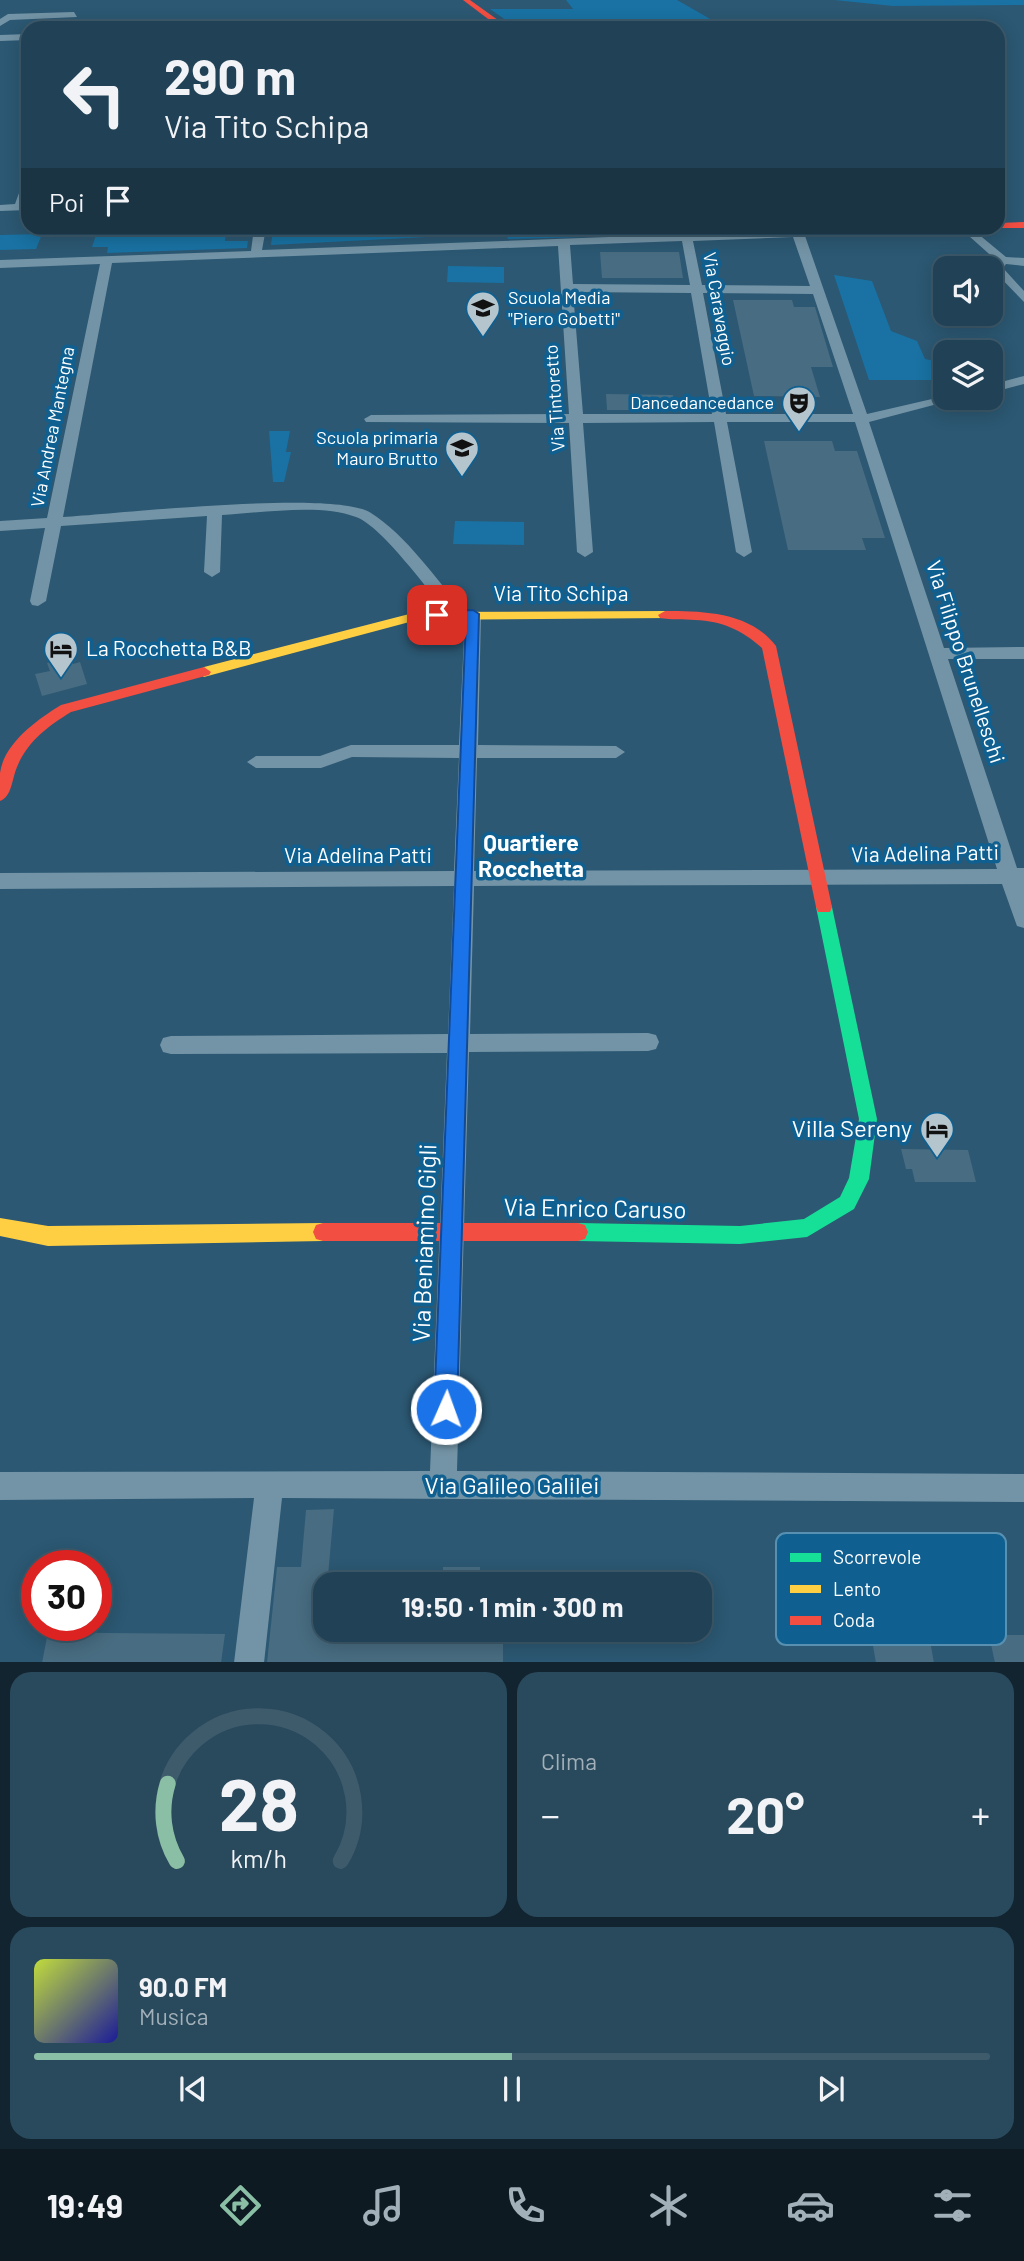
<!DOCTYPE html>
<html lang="it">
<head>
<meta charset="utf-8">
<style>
	body { margin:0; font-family:Barlow,sans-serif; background:#29495c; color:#f1f3f6; height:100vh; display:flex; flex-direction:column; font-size:26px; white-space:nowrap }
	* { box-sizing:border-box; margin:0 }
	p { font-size:23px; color:#a2b0b9 }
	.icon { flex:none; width:38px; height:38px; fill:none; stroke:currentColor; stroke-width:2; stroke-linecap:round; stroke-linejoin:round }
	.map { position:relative; height:1662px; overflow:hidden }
	.details { display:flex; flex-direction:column; gap:10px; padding:10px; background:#12242f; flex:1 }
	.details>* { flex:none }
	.top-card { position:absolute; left:21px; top:21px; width:984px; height:214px; border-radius:21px; box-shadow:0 4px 18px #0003,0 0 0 2px #3e5b6c; background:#214256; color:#f1f3f6; overflow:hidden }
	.fabs { position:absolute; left:933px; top:256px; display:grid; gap:14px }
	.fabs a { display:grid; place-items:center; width:70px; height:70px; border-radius:14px; background:#214256; box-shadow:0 4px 18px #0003,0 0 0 2px #3e5b6c; font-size:35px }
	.speed { position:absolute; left:21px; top:1550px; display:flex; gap:14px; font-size:35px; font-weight:700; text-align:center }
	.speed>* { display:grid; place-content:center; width:91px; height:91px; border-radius:50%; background:#214256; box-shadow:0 4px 18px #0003,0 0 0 2px #3e5b6c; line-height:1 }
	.speed .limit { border:10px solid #d22; background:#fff; color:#111 }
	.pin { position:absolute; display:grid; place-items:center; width:60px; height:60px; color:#fff; margin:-30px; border-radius:14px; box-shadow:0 4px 10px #0006 }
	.me { position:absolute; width:77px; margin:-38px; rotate:2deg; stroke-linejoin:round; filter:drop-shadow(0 0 5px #0008) }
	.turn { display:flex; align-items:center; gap:24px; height:147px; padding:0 28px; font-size:32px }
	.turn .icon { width:91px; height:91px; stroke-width:2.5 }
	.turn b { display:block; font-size:49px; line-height:60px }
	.then { display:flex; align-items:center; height:66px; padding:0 28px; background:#0003; gap:14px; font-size:26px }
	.big { font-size:52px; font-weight:700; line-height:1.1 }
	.details .card { flex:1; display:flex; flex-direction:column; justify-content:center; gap:10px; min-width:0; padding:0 24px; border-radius:21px; background:#29495c }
	.details .dial { align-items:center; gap:0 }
	.dial svg { height:182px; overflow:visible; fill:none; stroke:#3e5b6c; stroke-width:7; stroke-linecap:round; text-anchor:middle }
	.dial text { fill:#f1f3f6; stroke:none }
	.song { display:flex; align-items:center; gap:21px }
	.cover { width:84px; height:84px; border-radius:10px; background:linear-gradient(135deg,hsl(70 70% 55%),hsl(240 70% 35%)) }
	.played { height:7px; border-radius:4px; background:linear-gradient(90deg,#8abfa5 50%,#3e5b6c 50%) }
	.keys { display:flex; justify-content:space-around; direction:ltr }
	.heat { display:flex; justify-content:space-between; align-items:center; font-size:38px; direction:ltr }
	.details .tiles { flex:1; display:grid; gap:10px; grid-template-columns:1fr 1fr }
	.card:last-child { grid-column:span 2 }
	.trip { position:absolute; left:313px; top:1572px; width:399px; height:70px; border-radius:21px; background:#214256; box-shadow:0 4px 18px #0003,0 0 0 2px #3e5b6c; font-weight:700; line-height:70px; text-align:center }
	.menu { display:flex; height:112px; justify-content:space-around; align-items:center; background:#0d1a22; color:#a2b0b9 }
	.menu .icon { width:49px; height:49px }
	.menu .active { color:#8abfa5 }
	.menu b { font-size:32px; color:#f1f3f6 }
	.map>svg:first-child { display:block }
	.green { fill:#1972a3 }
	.building { fill:#486c81 }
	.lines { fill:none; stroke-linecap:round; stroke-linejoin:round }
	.street { fill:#7394a6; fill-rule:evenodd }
	.fast { fill:#16e098; fill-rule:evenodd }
	.slow { fill:#ffcf43; fill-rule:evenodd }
	.jam { fill:#f24e42; fill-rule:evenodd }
	.route { fill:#1a73e8; stroke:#114b97; stroke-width:2 }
	.labels { text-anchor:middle; stroke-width:7; stroke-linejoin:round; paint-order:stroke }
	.far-poi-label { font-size:18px; fill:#fff; stroke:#0f6090; text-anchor:end }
	.far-street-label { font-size:18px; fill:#fff; stroke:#0f6090 }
	.street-label { font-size:21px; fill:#fff; stroke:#0f6090 }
	.poi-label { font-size:21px; fill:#fff; stroke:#0f6090; text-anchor:start }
	.neighbourhood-label { font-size:23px; font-weight:bold; fill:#fff; stroke:#0f6090 }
	.near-poi-label { font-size:24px; fill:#fff; stroke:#0f6090; text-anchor:end }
	.near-street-label { font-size:24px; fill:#fff; stroke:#0f6090 }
	.key { fill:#0f6090; stroke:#5790b1; stroke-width:2 }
	.key-label { font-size:19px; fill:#fff }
</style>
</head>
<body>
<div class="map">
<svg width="1024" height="1663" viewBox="0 0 1024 1663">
	<rect width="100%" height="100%" fill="#2c5873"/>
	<path class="green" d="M566,0h111l49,28h-209l-27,-19h83z
		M834,0h190v5l-131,1z
		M208,228v4l18,-1 -1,10h23l-1,7 -140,5 1,-6h-16l5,-15z
		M291,228h474l-110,6 -2,-6 -70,3 1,6 -76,2 -2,-6 -235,12 1,-8 19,-1z
		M42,234l-6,15 -36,1v-15z
		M448,266l56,1v16l-57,-1z
		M834,275l38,6 19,50 26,10 8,18 20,4v22l-3,-5h-73z
		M269,431h21l-4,21h5l-7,30h-11z
		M455,521l69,1v23l-71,-1z"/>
	<path class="building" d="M600,252h79l4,26h-81z
		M733,300h59l2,7h21l18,60h-22l9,30 -66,-1z
		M606,394l67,1 2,15h-68z
		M764,441h68l3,10h22l28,87h-23l4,12h-78z
		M71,657l2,7 7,-2 7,22 -45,12 -7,-22 15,-3 -3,-8z
		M901,1149l67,1 8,32h-61l-3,-13h-6z
		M334,1509l-11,123h118v-3h38v5h24v29h-236l10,-96h24l5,-57z
		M443,1567h37v17h-37z
		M48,1632l60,1 117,1 -4,29h-179z
		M871,1634l58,1 5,28h-58z
		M989,1635h35v28h-29z"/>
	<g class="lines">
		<path class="street" d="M74,12l3,5 -67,3 -10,6v-7l8,-5z
			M503,22l-3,5 -149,1 4,-3z
			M28,34v6l-28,1v-6z
			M28,179v31l-28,1v-6l15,-1 8,-22z
			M254,228h12l-4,22 536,-20 6,3 63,181 78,-18 19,1 -95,25 75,226 80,-1v12h-76l69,209h7v60l-7,-2 -15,-42 -528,2 -4,148 178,-1 8,2 3,7 -3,7 -8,2 -179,1 -12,419 567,3v28l-742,-4 -18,165h-30l20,-165 -254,2v-28l430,-1 17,-418 -276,1 -8,-2 -3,-7 3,-7 8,-2 277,-2 6,-148 -454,3v-16l454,-2 5,-113 -107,-1 -31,11h-65l-9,-6 9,-6h64l31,-11h108l6,-130 8,-5 8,5 -3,130 138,1 9,6 -9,6h-139l-3,113 523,-2 -142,-447h-128l25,130 -8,5 -8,-5 -22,-130 -131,1 10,129 -8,5 -8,-5 -8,-129 -203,-1 -2,-3 7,-4 198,-1 -11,-168 -446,17 -49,254c54,-3 272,-28 308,-4 36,23 64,65 92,97v8h-12c-20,-24 -69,-92 -95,-101 -36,-14 -95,-4 -134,-2l-2,57 -8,5 -8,-5 3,-56 -146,10 -15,75 -8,5 -6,-1 -2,-4 15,-73 -45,3v-10l47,-3 53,-254 -100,4v-8l251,-9zM793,237l17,49 -108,-1 -9,-44zM682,241l8,44 -117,-1 -3,-39zM573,292l118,1 21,121h-129zM703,293l110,1 40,120h-127z
			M960,228h11l35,29 18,1v8l-18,-2 -3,4 21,23v11l-33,-34 6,-7z
			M1024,376v8l-34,9v-8z"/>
		<path class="fast" d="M824,901l6,1 2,5 45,212 -8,60 -15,30 -47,28 -67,7 -162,-3 -7,-2 -3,-7 3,-7 7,-2 162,3 64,-7 36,-22 9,-19 10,-59 -43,-212 2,-5z"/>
		<path class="slow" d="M786,228l14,2 173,-2 -5,3 -170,5z
			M665,611l7,4 -2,3 -253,2 -213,57 -7,-5 7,-5 213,-55z
			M0,1218l48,8 275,-3 7,2 3,7 -3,7 -7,2 -275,5 -48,-10z"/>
		<path class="jam" d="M463,0h7l39,28h-9z
			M1024,222v6h-30h4v-5z
			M665,611c39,0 85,1 111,35l56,261 -2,5h-12l-2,-5 -54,-259c-20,-18 -40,-27 -67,-28 -12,-1 -24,0 -35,-2l-2,-3z
			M204,667l7,5 -2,3 -138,37c-23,14 -44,30 -54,55 -5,11 -5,30 -17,34 0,-9 0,-19 0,-28 4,-30 38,-54 61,-68z
			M323,1223h255l7,2 3,7 -3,7 -7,2h-255l-7,-2 -3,-7 3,-7z"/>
	</g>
	<path class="route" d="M473,610l6,4 -22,795 -4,8 -7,3 -8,-3 -4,-8 32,-790h-29l-7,-4 7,-4z"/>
	<defs>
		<g id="school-pin" transform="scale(1.75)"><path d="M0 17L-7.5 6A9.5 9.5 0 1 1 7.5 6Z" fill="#b5c5ce" stroke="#0f6090"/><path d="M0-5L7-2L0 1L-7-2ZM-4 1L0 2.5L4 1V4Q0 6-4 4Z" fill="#111"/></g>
		<g id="theatre-pin" transform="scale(1.75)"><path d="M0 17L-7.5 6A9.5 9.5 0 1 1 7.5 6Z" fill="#b5c5ce" stroke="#0f6090"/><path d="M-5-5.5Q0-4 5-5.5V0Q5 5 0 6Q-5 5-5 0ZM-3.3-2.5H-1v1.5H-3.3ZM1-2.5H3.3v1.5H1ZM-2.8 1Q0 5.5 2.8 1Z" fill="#111"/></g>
		<g id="hotel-pin" transform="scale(1.75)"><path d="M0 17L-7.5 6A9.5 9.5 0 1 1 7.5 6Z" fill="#b5c5ce" stroke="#0f6090"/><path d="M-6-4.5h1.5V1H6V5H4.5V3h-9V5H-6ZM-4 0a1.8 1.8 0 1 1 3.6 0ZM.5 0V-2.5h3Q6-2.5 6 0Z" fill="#111"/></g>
	</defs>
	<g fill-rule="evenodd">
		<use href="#school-pin" x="483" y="308"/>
		<use href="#theatre-pin" x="799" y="403"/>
		<use href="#school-pin" x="462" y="448"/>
		<use href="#hotel-pin" x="61" y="649"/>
		<use href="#hotel-pin" x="937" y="1129"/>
	</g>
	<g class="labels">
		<g class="far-poi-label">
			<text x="508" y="304" text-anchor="start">Scuola Media<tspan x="508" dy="21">"Piero Gobetti"</tspan></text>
			<text x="774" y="409">Dancedancedance</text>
			<text x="438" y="444">Scuola primaria<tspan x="438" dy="21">Mauro Brutto</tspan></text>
		</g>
		<g class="far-street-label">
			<text transform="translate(719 309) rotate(80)" y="6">Via Caravaggio</text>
			<text transform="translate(555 398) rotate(-94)" y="6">Via Tintoretto</text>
			<text transform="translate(53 427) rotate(-79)" y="6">Via Andrea Mantegna</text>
		</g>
		<g class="street-label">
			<text x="561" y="601">Via Tito Schipa</text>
			<text transform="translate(965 662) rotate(72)" y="7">Via Filippo Brunelleschi</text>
			<text transform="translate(925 854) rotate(-1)" y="7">Via Adelina Patti</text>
			<text x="358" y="863">Via Adelina Patti</text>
		</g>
		<g class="poi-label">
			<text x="86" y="656">La Rocchetta B&amp;B</text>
		</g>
		<g class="neighbourhood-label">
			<text x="531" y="851">Quartiere<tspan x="531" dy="26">Rocchetta</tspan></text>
		</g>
		<g class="near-poi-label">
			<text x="912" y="1137">Villa Sereny</text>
		</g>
		<g class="near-street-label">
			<text transform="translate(595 1209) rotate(1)" y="8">Via Enrico Caruso</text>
			<text transform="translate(425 1243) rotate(-88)" y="8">Via Beniamino Gigli</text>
			<text x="512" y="1494">Via Galileo Galilei</text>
		</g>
	</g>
	<rect x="776" y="1533" width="230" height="112" rx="10" class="key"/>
	<rect x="790" y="1553" width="31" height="9" fill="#16e098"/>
	<rect x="790" y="1585" width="31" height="8" fill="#ffcf43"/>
	<rect x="790" y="1616" width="31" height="9" fill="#f24e42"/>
	<g class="key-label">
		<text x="833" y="1564">Scorrevole</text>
		<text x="833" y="1596">Lento</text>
		<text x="833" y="1627">Coda</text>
	</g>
</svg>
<div class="fabs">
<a><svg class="icon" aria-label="sound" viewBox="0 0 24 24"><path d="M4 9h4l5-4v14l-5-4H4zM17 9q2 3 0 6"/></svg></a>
<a><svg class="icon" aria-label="layers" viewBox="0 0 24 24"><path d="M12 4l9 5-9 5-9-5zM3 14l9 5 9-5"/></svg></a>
</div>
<div class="speed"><div class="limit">30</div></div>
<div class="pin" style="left:437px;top:615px;background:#d93025"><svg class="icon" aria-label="arrive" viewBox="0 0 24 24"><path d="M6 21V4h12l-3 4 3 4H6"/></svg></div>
<svg class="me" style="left:446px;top:1409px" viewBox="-20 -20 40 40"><circle r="17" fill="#1a73e8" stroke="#fff" stroke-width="3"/><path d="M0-11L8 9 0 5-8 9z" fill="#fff"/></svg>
<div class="trip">19:50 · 1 min · 300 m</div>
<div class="top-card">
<div class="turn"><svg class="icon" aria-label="left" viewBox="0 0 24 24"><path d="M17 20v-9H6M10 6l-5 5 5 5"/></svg><div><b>290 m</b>Via Tito Schipa</div></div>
<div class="then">Poi<svg class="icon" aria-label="arrive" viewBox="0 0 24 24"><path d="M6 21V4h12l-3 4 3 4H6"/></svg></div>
</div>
</div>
<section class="details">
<div class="tiles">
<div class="card dial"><svg viewBox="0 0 100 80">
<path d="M14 69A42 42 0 1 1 86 69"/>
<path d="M14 69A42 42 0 0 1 10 35" stroke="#8abfa5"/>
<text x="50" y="56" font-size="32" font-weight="700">28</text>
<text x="50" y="72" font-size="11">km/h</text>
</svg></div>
<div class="card"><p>Clima</p>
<div class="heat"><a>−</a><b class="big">20°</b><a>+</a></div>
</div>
<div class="card">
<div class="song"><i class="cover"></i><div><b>90.0 FM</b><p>Musica</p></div></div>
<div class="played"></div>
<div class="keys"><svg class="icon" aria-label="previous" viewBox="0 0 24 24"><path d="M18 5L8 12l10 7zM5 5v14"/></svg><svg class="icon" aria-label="pause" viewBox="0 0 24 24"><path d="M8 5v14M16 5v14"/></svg><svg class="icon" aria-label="next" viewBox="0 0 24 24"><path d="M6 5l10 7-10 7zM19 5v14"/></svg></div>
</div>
</div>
</section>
<nav class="menu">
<b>19:49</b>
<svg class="icon active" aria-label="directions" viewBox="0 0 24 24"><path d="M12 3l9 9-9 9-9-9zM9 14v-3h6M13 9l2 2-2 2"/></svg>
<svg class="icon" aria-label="music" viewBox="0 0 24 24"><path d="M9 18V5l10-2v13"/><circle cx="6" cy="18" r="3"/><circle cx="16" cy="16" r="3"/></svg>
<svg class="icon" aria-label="phone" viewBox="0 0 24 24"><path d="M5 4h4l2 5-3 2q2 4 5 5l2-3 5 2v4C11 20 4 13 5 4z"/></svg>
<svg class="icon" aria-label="climate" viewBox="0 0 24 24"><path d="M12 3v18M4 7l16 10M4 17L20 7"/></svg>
<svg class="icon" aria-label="car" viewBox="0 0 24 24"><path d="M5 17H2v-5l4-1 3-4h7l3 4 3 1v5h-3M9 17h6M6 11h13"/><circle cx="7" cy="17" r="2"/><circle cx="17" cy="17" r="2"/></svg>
<svg class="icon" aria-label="filters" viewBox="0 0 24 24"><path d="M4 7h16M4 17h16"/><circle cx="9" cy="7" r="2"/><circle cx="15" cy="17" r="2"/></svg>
</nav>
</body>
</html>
